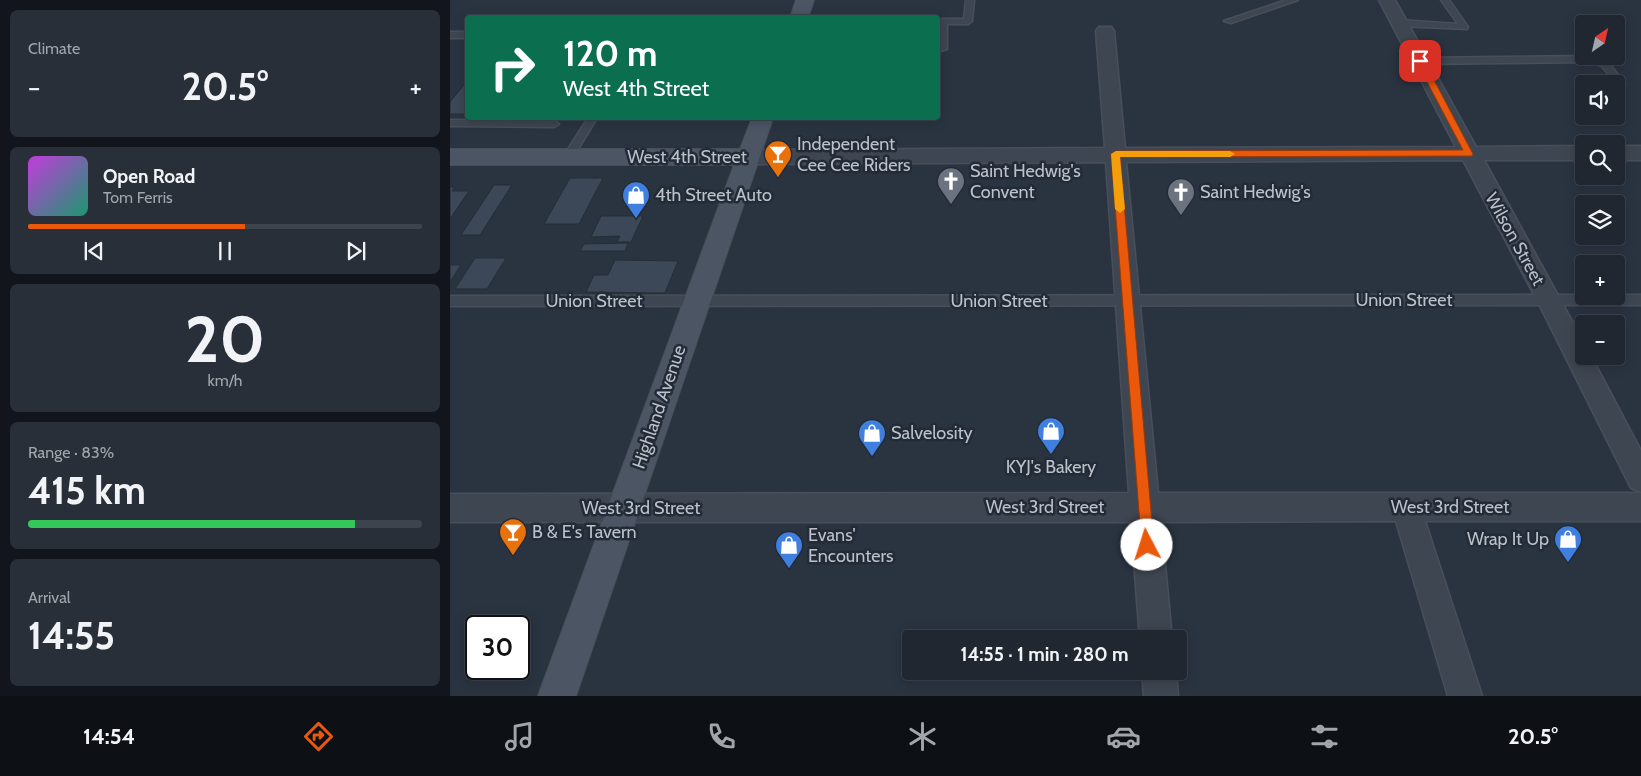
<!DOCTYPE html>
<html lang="en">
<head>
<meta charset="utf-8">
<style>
	body { margin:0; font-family:Cabin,sans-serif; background:#282f39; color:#f1f3f6; height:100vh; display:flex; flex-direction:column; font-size:19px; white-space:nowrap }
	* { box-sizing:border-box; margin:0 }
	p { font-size:16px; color:#a2a5ab }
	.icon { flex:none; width:28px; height:28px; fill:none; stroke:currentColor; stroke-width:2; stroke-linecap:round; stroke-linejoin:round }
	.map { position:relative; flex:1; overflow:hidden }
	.details { display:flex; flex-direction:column; gap:10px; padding:10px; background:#12151b; width:450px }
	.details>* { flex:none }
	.guide { position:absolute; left:15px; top:15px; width:475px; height:105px; border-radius:5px; box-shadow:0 2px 12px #0003,0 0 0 1px #3d444d; background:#0b6e4f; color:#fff; overflow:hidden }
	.needle { width:32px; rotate:34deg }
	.fabs { position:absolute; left:1125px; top:15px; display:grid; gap:10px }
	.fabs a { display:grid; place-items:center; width:50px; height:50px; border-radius:5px; background:#202731; box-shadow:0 2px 12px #0003,0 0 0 1px #3d444d; font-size:25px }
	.speed { position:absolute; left:15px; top:615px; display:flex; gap:10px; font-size:25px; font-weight:700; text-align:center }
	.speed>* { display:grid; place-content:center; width:65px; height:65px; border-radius:50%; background:#202731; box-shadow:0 2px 12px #0003,0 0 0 1px #3d444d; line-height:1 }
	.speed .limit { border:2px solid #111; border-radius:8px; background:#fff; color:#111 }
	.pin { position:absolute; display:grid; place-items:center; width:42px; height:42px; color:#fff; margin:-21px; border-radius:10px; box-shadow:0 2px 8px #0006 }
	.me { position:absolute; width:55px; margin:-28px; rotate:355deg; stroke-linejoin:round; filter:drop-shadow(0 0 4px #0008) }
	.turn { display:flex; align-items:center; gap:18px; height:105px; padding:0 15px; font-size:22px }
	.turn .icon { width:65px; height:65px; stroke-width:2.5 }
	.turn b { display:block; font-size:35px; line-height:42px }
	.big { font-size:38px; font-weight:700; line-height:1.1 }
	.details .card { flex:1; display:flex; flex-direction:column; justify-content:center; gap:8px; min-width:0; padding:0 18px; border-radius:8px; background:#282f39 }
	.details .dial { align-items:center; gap:0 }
	.dial b { font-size:65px; line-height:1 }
	.song { display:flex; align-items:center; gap:15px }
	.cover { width:60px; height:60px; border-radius:8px; background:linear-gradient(135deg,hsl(290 70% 55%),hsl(160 70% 35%)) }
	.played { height:5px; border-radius:2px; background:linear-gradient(90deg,#ea580c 55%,#3d444d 55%) }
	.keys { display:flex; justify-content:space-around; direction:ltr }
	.heat { display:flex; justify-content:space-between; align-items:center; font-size:28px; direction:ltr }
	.charge { height:8px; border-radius:4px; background:linear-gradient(90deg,#34c759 83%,#3d444d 0) }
	.trip { position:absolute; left:452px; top:630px; width:285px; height:50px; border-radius:5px; background:#202731; box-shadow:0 2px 12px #0003,0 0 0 1px #3d444d; font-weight:700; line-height:50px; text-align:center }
	.tabs { display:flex; height:80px; justify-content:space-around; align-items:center; background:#0d1014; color:#a2a5ab }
	.tabs .icon { width:35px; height:35px }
	.tabs .selected { color:#ea580c }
	.tabs b { font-size:22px; color:#f1f3f6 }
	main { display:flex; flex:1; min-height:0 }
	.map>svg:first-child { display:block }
	.building { fill:#3c4857; stroke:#242d38 }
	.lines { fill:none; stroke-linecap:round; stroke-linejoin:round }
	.lane-casing { stroke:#484f5a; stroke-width:3 }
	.street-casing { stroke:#484f5a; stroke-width:3 }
	.secondary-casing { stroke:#484f5a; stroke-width:2 }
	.lane { fill:#3e4651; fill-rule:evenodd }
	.street { fill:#3e4651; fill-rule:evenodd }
	.secondary { fill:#4c5564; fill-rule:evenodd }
	.route { fill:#ea580c; stroke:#983908 }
	.slow { fill:#f59e0b }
	.labels { text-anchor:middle; stroke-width:5; stroke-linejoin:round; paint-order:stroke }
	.poi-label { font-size:18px; fill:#bbc1cb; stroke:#222b36; text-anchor:start }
	.street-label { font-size:18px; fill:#bbc1cb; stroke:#222b36 }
</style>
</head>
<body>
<main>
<section class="details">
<div class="card"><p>Climate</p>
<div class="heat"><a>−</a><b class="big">20.5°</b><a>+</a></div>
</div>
<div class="card">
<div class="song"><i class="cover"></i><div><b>Open Road</b><p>Tom Ferris</p></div></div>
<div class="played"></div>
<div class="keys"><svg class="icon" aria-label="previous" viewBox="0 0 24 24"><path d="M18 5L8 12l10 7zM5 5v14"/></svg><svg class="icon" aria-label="pause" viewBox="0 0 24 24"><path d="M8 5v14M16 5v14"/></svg><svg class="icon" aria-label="next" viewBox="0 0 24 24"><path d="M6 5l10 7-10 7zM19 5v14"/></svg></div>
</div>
<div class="card dial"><b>20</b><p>km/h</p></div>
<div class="card"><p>Range · 83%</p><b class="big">415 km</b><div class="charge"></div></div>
<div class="card"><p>Arrival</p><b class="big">14:55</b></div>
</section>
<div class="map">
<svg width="1191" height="696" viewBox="0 0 1191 696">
	<rect width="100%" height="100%" fill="#2a3441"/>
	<path class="building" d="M18,80v34h-18v-12z
		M120,178h33l-24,46h-35z
		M44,185h18l-32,50h-19z
		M0,187h5l-3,4h17l-19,28z
		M151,216h42l-12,26h-14l3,-6 -29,1z
		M178,243l-3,8h-45l4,-7z
		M25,258h31l-19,31h-32z
		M165,260l63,1 -13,32 -79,-1 8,-17h14z
		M0,265h11l-11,17z"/>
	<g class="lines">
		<g class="lane-casing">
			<path id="lane" d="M516,0h8l-2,21 -4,3h-21v25l-7,2 -1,-29 4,-3h21z
				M836,0h12l-67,23 -7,-2z
				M991,0h8l19,27 -1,2 -68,-3 -4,-3 4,-3 59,4z
				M0,32h18v6h-18z
				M1142,56l16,6 17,22 -2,2h-6l-15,-20 -11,-4 -171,2 -4,-3 4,-3z
				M138,118h9l-25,41h-8l-1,-2z
				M0,120l104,1 5,3 -5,3 -104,-1z
				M1134,295h57v10l-1191,1v-10z"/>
		</g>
		<g class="street-casing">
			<path id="street" d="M929,0h16l81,147 108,-1v14h-100l100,183v13h7l50,95v41l-10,-4 -93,-186 -75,-142 -337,2 32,331h483v28h-216l57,175h-34l-52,-175 -235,1 11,117h-32l-9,-117h-681v-28l679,-1 -23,-331 -358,2 -7,-2 -3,-5 3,-5 7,-2 357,-2 -9,-117 3,-4h12l3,4 11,117 331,-1z
				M1166,146h25v14h-25z
				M692,671h34l2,25h-34z"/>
		</g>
		<g class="secondary-casing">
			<path id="secondary" d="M346,0h18l-6,18h-18z
				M302,118h21l-197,578h-38l196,-531h-284v-16h290z"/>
		</g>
		<use href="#lane" class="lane"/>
		<use href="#street" class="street"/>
		<use href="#secondary" class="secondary"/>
	</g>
	<path class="route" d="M967,60l7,1 49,93 -1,2 -352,1 34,388 -2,5 -5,2 -5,-2 -31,-396 5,-3 347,-1 -47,-89z"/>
	<path class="slow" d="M666,151h114l5,3 -5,3h-110l5,52 -5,4 -5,-4 -4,-55z"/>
	<defs>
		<g id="bar-pin" transform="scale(1.4375)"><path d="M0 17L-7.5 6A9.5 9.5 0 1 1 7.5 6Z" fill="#e8710a" stroke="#222b36"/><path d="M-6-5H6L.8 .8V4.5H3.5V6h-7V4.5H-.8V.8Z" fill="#fff"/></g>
		<g id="church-pin" transform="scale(1.4375)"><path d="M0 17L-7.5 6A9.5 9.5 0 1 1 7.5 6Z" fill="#6b7280" stroke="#222b36"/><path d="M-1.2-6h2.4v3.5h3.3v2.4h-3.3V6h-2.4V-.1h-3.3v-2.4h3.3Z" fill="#fff"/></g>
		<g id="shop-pin" transform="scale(1.4375)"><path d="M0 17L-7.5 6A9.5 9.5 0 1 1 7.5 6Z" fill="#3f7fe0" stroke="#222b36"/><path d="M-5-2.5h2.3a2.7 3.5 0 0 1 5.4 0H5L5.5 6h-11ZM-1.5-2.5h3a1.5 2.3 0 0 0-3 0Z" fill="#fff"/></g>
	</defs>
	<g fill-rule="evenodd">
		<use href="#bar-pin" x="328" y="154"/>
		<use href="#church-pin" x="501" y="181"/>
		<use href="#church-pin" x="731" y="192"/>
		<use href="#shop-pin" x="186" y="195"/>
		<use href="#shop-pin" x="601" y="431"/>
		<use href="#shop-pin" x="422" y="433"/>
		<use href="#bar-pin" x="63" y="532"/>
		<use href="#shop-pin" x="1118" y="539"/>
		<use href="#shop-pin" x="339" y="545"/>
	</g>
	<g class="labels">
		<g class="poi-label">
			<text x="347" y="150">Independent<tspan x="347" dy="21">Cee Cee Riders</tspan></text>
			<text x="520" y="177">Saint Hedwig's<tspan x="520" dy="21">Convent</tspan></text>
			<text x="750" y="198">Saint Hedwig's</text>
			<text x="205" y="201">4th Street Auto</text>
			<text x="441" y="439">Salvelosity</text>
			<text x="601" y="473" text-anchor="middle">KYJ's Bakery</text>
			<text x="82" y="538">B &amp; E's Tavern</text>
			<text x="358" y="541">Evans'<tspan x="358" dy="21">Encounters</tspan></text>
			<text x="1099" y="545" text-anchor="end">Wrap It Up</text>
		</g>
		<g class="street-label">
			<text x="237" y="163">West 4th Street</text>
			<text transform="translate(1065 239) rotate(61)" y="6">Wilson Street</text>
			<text x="954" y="306">Union Street</text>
			<text x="144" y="307">Union Street</text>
			<text x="549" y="307">Union Street</text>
			<text transform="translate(209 407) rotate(-71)" y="6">Highland Avenue</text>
			<text x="595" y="513">West 3rd Street</text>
			<text x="1000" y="513">West 3rd Street</text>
			<text x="191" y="514">West 3rd Street</text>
		</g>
	</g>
</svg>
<div class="fabs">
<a><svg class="needle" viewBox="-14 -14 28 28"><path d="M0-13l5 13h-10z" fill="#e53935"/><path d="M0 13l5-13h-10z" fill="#a2a5ab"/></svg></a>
<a><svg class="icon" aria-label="sound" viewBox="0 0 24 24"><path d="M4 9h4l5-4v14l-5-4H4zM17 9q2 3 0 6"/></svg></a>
<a><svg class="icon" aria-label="search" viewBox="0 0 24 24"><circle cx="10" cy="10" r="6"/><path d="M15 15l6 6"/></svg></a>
<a><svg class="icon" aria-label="layers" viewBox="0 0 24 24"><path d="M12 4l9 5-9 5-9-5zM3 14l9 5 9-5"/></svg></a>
<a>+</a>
<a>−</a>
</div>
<div class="speed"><div class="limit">30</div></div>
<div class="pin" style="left:970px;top:61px;background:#d93025"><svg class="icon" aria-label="arrive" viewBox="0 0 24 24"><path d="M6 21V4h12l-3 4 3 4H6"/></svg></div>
<svg class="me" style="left:697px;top:545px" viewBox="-20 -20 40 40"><circle r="19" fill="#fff"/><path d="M0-13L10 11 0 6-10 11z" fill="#ea580c"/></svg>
<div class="trip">14:55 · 1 min · 280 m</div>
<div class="guide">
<div class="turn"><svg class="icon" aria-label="right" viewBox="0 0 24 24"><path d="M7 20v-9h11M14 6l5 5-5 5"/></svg><div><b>120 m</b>West 4th Street</div></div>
</div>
</div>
</main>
<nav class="tabs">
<b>14:54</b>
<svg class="icon selected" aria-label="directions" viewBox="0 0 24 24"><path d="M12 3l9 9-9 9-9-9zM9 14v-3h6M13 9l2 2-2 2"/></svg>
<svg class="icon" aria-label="music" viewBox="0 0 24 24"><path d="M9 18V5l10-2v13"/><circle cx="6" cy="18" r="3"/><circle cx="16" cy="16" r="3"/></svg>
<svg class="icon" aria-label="phone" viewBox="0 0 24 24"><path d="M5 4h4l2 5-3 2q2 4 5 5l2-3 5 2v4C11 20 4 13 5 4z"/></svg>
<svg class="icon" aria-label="climate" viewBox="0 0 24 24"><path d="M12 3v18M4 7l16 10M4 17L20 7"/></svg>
<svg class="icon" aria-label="car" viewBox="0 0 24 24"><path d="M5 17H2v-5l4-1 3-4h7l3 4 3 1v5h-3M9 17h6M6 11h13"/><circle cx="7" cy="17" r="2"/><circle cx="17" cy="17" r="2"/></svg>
<svg class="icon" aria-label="filters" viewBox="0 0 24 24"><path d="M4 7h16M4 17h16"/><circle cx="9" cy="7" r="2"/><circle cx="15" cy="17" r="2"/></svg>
<b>20.5°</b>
</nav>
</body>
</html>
